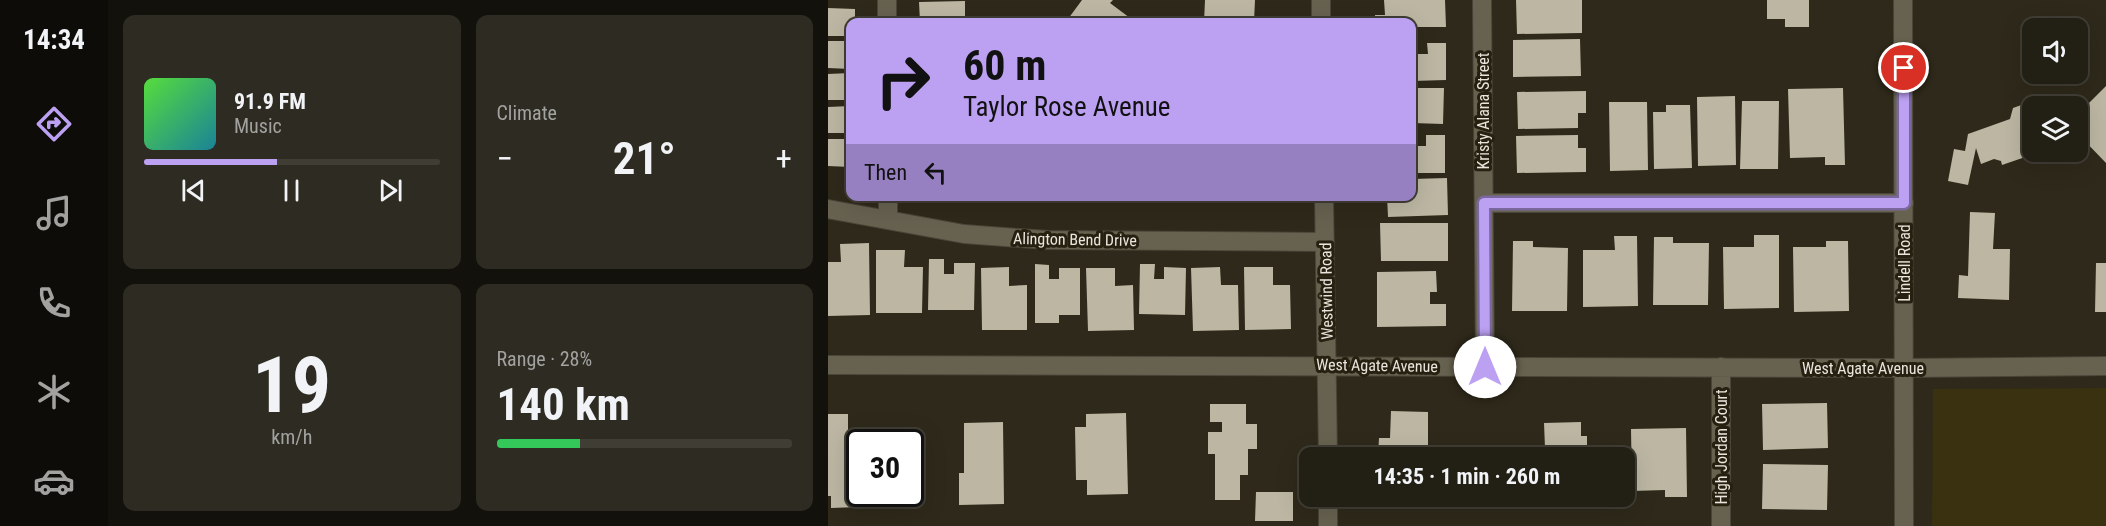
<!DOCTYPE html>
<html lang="en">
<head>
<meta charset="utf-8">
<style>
	body { margin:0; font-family:"Roboto Condensed",sans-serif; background:#2e2c22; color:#f1f3f6; height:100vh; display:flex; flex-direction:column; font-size:22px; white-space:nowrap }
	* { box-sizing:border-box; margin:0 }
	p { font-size:20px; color:#a2a2a0 }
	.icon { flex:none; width:33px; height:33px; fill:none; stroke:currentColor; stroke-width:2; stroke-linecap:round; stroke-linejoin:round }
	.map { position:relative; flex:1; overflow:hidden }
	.drawer { display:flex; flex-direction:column; gap:15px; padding:15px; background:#13110b; width:720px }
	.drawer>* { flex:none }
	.banner { position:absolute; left:18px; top:18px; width:570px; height:183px; border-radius:12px; box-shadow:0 6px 24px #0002,0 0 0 2px #3f3d34; background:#bca0f2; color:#111; overflow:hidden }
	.tools { position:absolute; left:1194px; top:18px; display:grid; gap:12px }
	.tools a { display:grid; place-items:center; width:66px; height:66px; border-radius:12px; background:#221f14; box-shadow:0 6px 24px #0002,0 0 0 2px #3f3d34; font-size:30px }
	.speed { position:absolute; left:18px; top:429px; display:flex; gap:12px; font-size:30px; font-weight:700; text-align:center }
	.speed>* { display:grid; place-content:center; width:78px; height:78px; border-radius:50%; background:#221f14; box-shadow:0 6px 24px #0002,0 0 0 2px #3f3d34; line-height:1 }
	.speed .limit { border:3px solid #111; border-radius:9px; background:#fff; color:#111 }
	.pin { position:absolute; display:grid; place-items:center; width:51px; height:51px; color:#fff; margin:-26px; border:3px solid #fff; border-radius:50%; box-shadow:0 2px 6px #0007 }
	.me { position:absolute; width:66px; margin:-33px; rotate:0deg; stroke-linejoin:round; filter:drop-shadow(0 0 4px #0008) }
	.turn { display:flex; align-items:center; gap:21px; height:126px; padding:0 18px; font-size:27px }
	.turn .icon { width:78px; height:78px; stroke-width:2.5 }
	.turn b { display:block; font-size:42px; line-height:51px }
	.then { display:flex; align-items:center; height:57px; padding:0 18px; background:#0003; gap:12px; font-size:22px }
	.big { font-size:45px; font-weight:700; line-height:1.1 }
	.drawer .tile { flex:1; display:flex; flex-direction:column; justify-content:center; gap:9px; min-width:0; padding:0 21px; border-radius:12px; background:#2e2c22 }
	.drawer .dial { align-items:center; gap:0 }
	.dial b { font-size:78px; line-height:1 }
	.song { display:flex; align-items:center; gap:18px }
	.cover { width:72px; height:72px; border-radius:9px; background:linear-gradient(135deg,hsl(110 70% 55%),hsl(190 70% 35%)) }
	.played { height:6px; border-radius:3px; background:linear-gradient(90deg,#bca0f2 45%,#3f3d34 45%) }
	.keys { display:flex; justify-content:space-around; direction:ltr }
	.heat { display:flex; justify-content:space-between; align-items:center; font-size:33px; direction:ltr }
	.charge { height:9px; border-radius:4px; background:linear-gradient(90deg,#34c759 28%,#3f3d34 0) }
	.drawer .tiles { flex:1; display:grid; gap:15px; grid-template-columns:repeat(2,1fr) }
	.trip { position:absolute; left:471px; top:447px; width:336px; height:60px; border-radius:12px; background:#221f14; box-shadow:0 6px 24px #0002,0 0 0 2px #3f3d34; font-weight:700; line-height:60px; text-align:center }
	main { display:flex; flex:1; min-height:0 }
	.dock { display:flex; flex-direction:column; width:108px; justify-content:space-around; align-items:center; background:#0e0c08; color:#a2a2a0 }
	.dock .icon { width:42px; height:42px }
	.dock .current { color:#bca0f2 }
	.dock b { font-size:27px; color:#f1f3f6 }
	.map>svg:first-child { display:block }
	.sand { fill:#393110 }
	.building { fill:#bcb6a3 }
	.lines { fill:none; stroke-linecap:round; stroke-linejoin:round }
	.street-casing { stroke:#494538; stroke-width:20 }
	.secondary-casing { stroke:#494538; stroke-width:20 }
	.street { stroke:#676250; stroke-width:18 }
	.secondary { stroke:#676250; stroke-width:18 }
	.route-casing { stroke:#7a689d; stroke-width:15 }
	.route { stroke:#bca0f2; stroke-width:10 }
	.labels { text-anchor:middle; stroke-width:6; stroke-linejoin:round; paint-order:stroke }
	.street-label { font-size:16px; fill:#e9e5dc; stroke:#252010 }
</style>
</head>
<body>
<main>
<nav class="dock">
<b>14:34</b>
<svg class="icon current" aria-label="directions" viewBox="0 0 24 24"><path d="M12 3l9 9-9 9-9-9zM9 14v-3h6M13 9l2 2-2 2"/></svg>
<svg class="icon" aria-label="music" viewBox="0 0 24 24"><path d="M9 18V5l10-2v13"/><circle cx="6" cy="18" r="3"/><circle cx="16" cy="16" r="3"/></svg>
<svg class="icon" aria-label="phone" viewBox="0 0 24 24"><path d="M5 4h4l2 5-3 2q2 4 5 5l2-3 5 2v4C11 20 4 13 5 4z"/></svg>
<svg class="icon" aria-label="climate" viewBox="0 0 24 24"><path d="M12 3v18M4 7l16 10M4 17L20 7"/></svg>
<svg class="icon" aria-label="car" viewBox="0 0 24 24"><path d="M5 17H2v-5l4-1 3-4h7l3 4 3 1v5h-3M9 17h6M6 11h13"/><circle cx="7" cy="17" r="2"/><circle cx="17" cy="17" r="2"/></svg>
</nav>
<section class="drawer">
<div class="tiles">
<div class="tile">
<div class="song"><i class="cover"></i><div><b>91.9 FM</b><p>Music</p></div></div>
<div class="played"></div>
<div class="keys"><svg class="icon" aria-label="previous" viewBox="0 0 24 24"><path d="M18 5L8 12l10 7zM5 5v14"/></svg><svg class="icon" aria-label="pause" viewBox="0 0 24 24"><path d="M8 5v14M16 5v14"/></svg><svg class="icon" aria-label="next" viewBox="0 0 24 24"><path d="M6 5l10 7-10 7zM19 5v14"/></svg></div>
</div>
<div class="tile"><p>Climate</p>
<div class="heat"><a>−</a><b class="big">21°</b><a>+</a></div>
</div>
<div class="tile dial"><b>19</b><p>km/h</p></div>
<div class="tile"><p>Range · 28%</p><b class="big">140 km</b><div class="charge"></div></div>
</div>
</section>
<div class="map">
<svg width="1278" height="526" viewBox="0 0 1278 526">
	<rect width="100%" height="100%" fill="#2e291a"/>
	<path class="sand" d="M1278,388v138h-174l1,-137z"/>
	<path class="building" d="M254,0h31l-3,3 20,15 -3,4h-55l-4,-3z
		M377,0h50l-1,22h-50z
		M556,0h61l1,27h-34v-5h-37v-7h10z
		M688,0h66v33l-65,1z
		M939,0h42v27h-24v-8h-18z
		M137,1v21h-45l-1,-20z
		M0,8l27,1v13h-5v14h-22z
		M752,39l1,37 -68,1v-37z
		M0,41h22v28l-22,-1z
		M584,43h6v11h10l-1,-11h19v37l-34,1z
		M22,73v27h-22v-26z
		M1278,86v77l-28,-29v-20z
		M584,88h32l-1,36 -31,-1z
		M1015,88l2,77h-20v-8l-35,1 -2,-69z
		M758,91v22h-8v15l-60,1 -1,-37z
		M907,96l1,69 -38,1 -1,-69z
		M914,101h37l-1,68h-38z
		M781,102h38l1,68 -38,1z
		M1199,103l4,1 1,3v45h8l-38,13 -1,-4 -7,-2 -13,5 -5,-16 -8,37 -20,-4 6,-32 11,2 3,-17 42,-15 3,-11z
		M838,105h24l2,63 -38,1 -1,-57h13z
		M22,106v27h-22v-26z
		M598,135h19v38h-33v-37h5v10h9z
		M750,135v13h8v24l-69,1 -1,-37z
		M0,139h22v28l-22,-1z
		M619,178l1,37 -60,2 -1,-21h25v-17z
		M304,196h28v5h-28z
		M434,196h28v4h-28z
		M1142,212l25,1 -2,36h17l-1,51 -51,-2 1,-23 9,1z
		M552,223h68v38h-67z
		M926,235h25v73l-55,1 -1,-62h31z
		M786,236h23l1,70 -55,1v-57h32z
		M826,237h19v6h36l-1,62h-55z
		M685,241h20v6l35,1 -1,63h-55z
		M998,241h22l1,70 -55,1 -1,-65h33z
		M41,243l1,72 -42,1v-54h13l-1,-18z
		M48,250h29l-1,17h19l-1,46h-46z
		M101,259h15v15h10v-11h21l-1,47h-46z
		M1268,263h10v49h-11z
		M207,264l14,1v14h10v-11h21v47h-21v8h-24z
		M312,264h15l-1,15h10v-12l22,1 -1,47 -46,-1z
		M181,267v19l18,-1v45h-45l-1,-62z
		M392,267l1,18h17l1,45 -46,1 -2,-63z
		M416,267h29v18h17l1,44 -46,1z
		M258,268h29v18l18,-1 1,45 -46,1z
		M608,271l1,21h-7v12h16v22l-69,1v-55z
		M999,403l1,45 -65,2 -1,-46z
		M382,404h36v20h11v25h-9v26h-8v25h-25v-46h-7v-22h14v-10h-12z
		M563,411l37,1v46l-50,-2 1,-18h11z
		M298,413l2,81 -41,1v-15h-11l-1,-53h11v-13z
		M0,414h20v34h4v25l6,-1 1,35 -28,1v-12h-3z
		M175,422l1,82 -45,1v-32h5v-50z
		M753,422v14h6v22h-59v-10h17l-1,-25z
		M858,428l1,69h-22v-7l-33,1 -1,-62z
		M935,464l65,1 -1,45 -65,-1z
		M428,492h37v29h-38z"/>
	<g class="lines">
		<g class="street-casing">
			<path id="street" d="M59,0v22
				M493,0v22
				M654,0l3,367
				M60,196v24
				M496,196l4,262
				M656,203h420
				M0,209l136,25 83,6 278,2
				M0,365l1077,3 201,-2
				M893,367v159
				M500,496v30"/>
		</g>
		<g class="secondary-casing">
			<path id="secondary" d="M1075,0l1,526"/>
		</g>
		<use href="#street" class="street"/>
		<use href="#secondary" class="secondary"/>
	</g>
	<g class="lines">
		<g class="route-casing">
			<path id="route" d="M657,367l-1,-164h420v-135"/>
		</g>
		<use href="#route" class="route"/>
	</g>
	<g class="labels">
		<g class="street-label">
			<text transform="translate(655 111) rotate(-90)" y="6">Kristy Alana Street</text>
			<text transform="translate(247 239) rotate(1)" y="6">Alington Bend Drive</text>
			<text transform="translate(1076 263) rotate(-90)" y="6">Lindell Road</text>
			<text transform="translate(498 291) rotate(-91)" y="6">Westwind Road</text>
			<text transform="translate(549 365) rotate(1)" y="6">West Agate Avenue</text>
			<text x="1035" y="374">West Agate Avenue</text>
			<text transform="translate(893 447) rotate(-90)" y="6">High Jordan Court</text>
		</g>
	</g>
</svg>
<div class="tools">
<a><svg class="icon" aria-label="sound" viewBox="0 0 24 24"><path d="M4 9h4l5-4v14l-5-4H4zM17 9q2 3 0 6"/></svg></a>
<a><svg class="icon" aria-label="layers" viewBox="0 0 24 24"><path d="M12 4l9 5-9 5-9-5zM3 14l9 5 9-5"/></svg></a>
</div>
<div class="speed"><div class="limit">30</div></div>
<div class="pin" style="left:1076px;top:68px;background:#d93025"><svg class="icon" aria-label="arrive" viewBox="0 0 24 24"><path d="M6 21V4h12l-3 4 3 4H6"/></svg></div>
<svg class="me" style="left:657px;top:367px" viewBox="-20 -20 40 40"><circle r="19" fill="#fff"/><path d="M0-13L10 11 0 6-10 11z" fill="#bca0f2"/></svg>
<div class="trip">14:35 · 1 min · 260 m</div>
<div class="banner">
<div class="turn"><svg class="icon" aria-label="right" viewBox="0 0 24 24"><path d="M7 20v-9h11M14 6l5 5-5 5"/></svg><div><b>60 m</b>Taylor Rose Avenue</div></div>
<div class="then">Then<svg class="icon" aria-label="left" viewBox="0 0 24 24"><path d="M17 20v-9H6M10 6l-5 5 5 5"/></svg></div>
</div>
</div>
</main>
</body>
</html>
